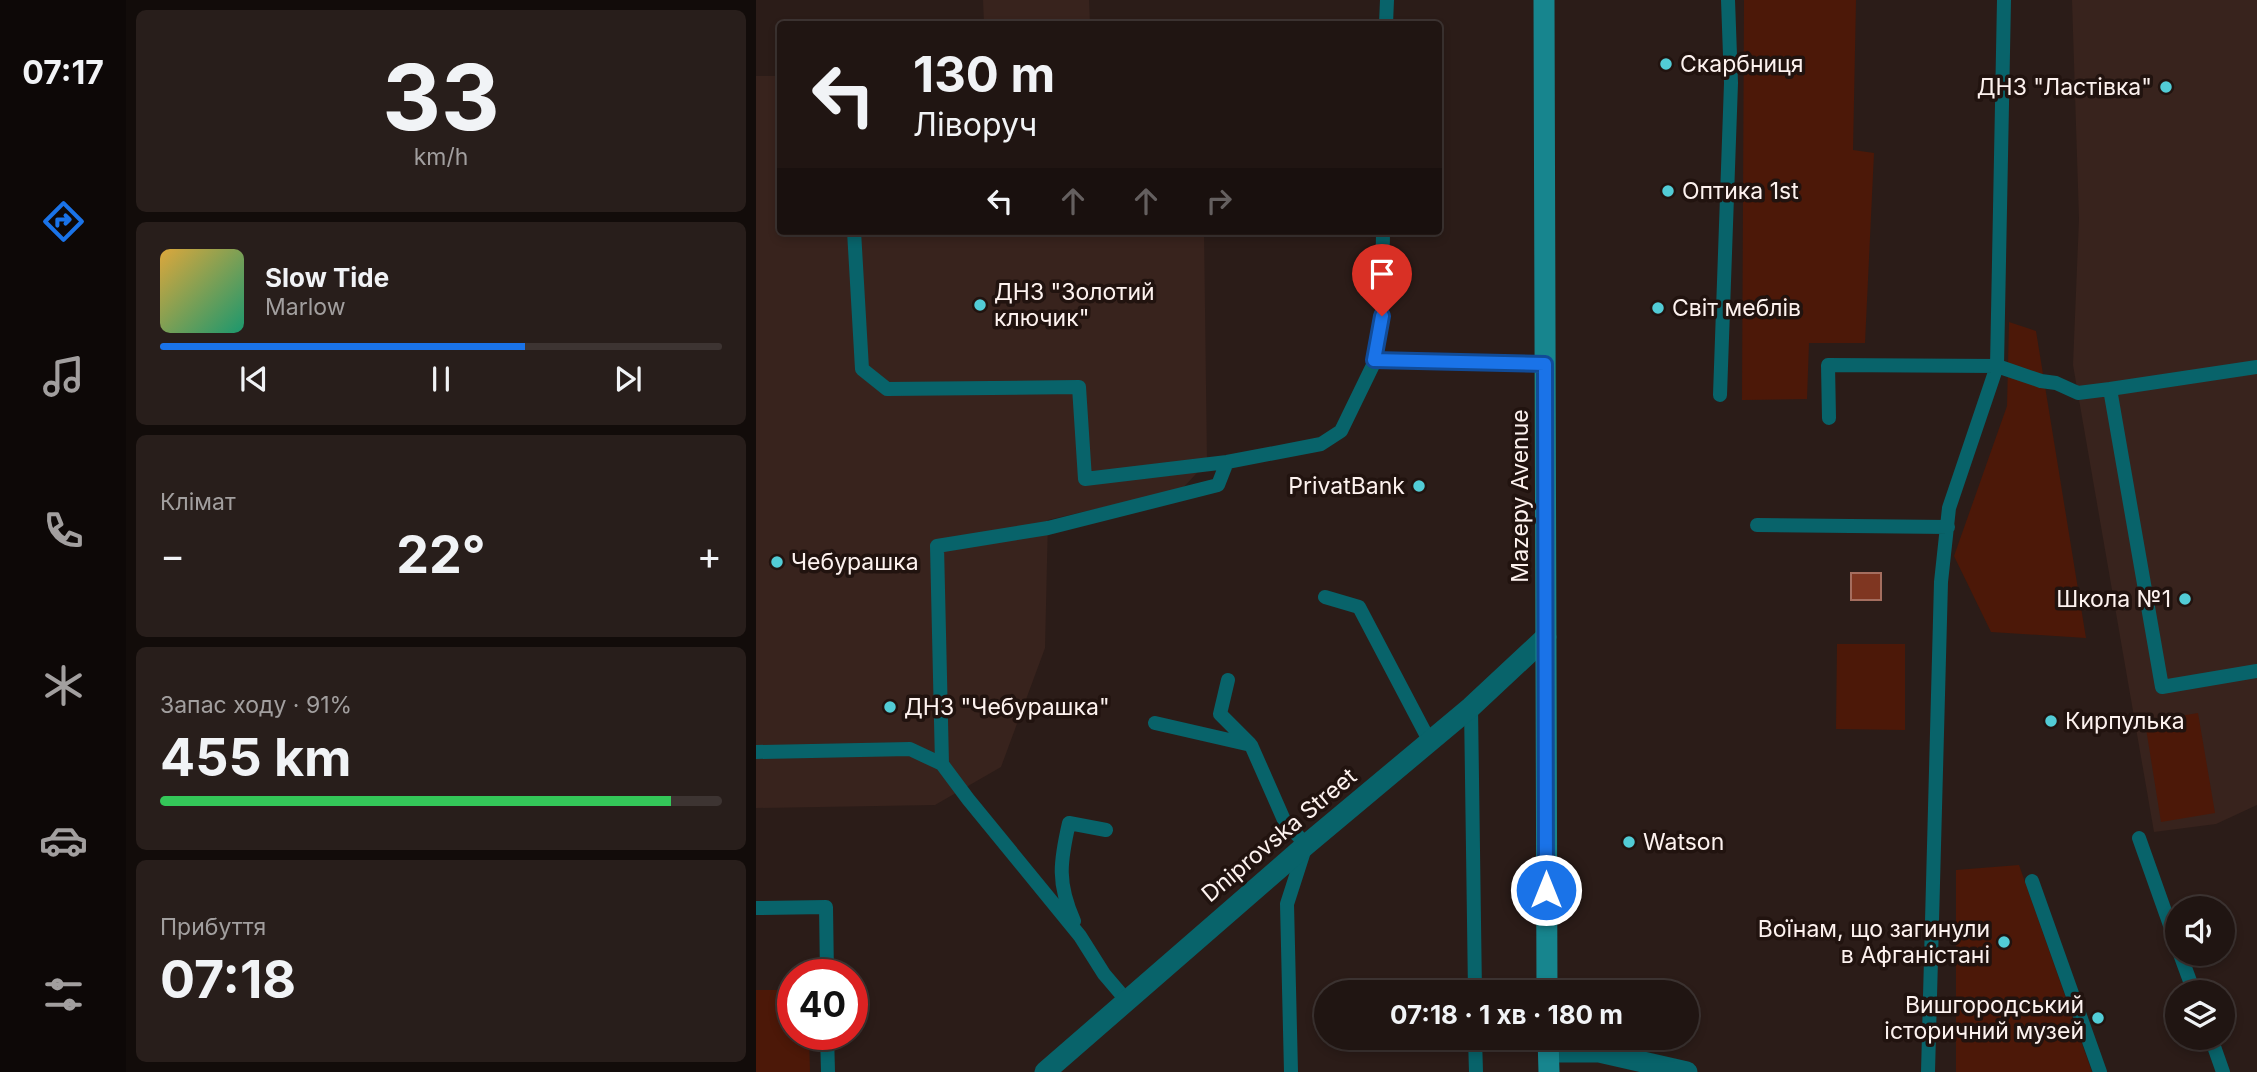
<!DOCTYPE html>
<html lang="uk">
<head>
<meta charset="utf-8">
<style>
	body { margin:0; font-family:Inter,sans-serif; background:#281e1b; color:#f1f3f6; height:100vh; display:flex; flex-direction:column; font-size:26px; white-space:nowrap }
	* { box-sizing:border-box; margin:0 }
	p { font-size:23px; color:#a29f9f }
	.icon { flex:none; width:38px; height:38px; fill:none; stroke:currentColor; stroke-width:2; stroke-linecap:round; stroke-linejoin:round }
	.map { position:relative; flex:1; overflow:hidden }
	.details { display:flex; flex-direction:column; gap:10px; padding:10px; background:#120c0a; width:630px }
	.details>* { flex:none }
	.guide { position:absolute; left:21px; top:21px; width:665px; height:214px; border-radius:7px; box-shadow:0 4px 10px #0003,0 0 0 2px #3d3432; background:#201512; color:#f1f3f6; overflow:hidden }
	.fabs { position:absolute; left:1409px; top:896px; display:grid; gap:14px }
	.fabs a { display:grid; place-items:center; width:70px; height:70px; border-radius:50%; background:#201512; box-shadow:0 4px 10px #0003,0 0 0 2px #3d3432; font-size:35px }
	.speed { position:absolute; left:21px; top:959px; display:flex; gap:14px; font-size:35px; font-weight:700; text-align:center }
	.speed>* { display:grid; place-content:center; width:91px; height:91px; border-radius:50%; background:#201512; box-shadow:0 4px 10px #0003,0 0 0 2px #3d3432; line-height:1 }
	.speed .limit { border:10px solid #d22; background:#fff; color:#111 }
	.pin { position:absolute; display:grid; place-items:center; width:60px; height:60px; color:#fff; margin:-72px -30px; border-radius:50% 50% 50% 0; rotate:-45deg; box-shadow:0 0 7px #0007 }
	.pin .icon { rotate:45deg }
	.me { position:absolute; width:77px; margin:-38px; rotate:0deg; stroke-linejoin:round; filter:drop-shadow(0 0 5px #0008) }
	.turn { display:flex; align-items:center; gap:24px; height:147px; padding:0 21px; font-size:32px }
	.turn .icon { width:91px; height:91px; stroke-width:2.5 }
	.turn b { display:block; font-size:49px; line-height:60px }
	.lanes { display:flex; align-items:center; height:66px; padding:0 21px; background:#0003; justify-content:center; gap:35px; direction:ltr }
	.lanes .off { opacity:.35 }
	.big { font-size:52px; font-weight:700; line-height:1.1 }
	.details .widget { flex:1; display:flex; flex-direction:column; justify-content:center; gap:10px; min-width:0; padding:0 24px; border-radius:10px; background:#281e1b }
	.details .dial { align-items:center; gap:0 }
	.dial b { font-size:91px; line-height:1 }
	.song { display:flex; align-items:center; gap:21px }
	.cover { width:84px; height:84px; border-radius:10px; background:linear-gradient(135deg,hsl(40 70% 55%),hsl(160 70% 35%)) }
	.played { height:7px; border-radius:4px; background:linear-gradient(90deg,#1a73e8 65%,#3d3432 65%) }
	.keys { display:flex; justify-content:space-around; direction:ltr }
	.heat { display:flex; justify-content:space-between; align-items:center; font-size:38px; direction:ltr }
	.charge { height:10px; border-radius:5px; background:linear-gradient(90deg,#34c759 91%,#3d3432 0) }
	.trip { position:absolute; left:558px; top:980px; width:385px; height:70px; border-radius:35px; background:#201512; box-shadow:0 4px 10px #0003,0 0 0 2px #3d3432; font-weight:700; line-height:70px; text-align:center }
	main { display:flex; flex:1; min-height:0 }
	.tabs { display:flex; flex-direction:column; width:126px; justify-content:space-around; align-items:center; background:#0d0807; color:#a29f9f }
	.tabs .icon { width:49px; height:49px }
	.tabs .selected { color:#1a73e8 }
	.tabs b { font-size:32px; color:#f1f3f6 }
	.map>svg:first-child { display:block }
	.built { fill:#38231d }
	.green { fill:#4c1808 }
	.water { fill:#7f3621; stroke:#a56e5f; stroke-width:2 }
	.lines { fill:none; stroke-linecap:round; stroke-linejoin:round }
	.lane { stroke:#08636a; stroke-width:14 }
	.street { stroke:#08636a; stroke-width:21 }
	.secondary { stroke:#17858e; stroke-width:21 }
	.route-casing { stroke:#114b97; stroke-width:18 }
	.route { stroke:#1a73e8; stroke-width:12 }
	.poi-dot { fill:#52ccd6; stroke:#21130f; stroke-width:2.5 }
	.labels { text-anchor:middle; stroke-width:7; stroke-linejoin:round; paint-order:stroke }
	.poi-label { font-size:23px; fill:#fdf2ef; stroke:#21130f; text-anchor:start }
	.street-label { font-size:23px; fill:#fdf2ef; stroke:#21130f }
</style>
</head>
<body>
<main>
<nav class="tabs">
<b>07:17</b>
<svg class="icon selected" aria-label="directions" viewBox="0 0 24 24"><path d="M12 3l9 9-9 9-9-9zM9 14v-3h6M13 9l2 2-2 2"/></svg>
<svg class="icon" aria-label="music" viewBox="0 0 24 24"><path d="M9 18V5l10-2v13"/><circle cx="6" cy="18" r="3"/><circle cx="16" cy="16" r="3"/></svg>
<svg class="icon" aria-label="phone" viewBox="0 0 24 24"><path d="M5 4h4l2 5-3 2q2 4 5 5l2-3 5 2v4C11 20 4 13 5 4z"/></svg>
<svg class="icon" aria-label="climate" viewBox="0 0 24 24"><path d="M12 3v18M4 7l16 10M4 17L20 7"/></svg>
<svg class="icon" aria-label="car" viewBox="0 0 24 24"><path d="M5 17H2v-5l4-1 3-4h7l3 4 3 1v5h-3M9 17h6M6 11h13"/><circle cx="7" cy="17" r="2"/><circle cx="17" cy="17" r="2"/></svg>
<svg class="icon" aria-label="filters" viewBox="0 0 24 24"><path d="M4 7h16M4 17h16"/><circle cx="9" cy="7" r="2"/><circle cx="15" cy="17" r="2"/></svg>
</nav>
<section class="details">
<div class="widget dial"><b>33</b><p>km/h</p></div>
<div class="widget">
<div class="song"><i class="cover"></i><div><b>Slow Tide</b><p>Marlow</p></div></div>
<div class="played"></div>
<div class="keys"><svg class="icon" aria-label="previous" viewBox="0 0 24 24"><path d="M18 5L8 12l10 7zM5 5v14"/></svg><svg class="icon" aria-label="pause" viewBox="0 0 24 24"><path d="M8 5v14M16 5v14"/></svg><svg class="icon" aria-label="next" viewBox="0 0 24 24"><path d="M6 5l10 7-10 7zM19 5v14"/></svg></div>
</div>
<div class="widget"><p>Клімат</p>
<div class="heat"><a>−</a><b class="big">22°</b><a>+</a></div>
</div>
<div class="widget"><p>Запас ходу · 91%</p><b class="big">455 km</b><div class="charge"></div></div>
<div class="widget"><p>Прибуття</p><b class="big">07:18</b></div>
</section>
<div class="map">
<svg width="1501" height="1072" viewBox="0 0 1501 1072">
	<rect width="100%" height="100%" fill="#2b1c18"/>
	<path class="built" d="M227,0h106l1,24h-106z
		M1316,0h185v805l-41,19 -62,8 -81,-467 6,-146z
		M0,76h24v155h424l3,231 -25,27 -134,31 -3,128 -44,119 -66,38 -179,3z"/>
	<path class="green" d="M988,0h112l-3,150 21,3 -9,190h-56l-2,56 -65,1z
		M1253,322l27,9 50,307 -95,-6 -37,-76 53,-150z
		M1081,644h68v86l-69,-1z
		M1442,713l17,100 -54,9 -16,-100z
		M1263,865l73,207h-136v-202z
		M0,990h37v44h16l1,38h-54z"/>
	<path class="water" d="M1095,573h30v27h-30z"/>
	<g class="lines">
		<path class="lane" d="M630,24l1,-24
			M98,231l8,138 25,20 192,-2 6,92 142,-17 94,-18 20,-13 34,-70 170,3
			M619,361l7,-45 1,-85
			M1501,367l-147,22 52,298 95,-16
			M964,395l11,-312 -3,-83
			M1073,418l-1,-53 169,1 44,15 15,2 22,10 32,-4
			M1001,525l191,2
			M569,597l34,10 71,135
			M472,680l-8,34 30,30
			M715,707l4,285
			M399,723l96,22 33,75 22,25 -19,59 4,168
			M0,752l154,-3 32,15 26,35 112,137 24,38 23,27
			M186,764l-5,-218 111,-18 170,-43 9,-23
			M1383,838l38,107
			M1276,881l68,191
			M0,908l70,-1 1,68
			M318,921c-17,-38 -14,-59 -5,-98l37,7
			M1424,954l14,38
			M71,1034l1,38
			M719,1038l1,34
			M1455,1038l12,34
			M1172,1072l13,-490 8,-74 48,-142 7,-366"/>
		<path class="street" d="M793,1052h50l88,20
			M289,1072l261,-227 165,-138 75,-70"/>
		<path class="secondary" d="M788,0l3,992
			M792,1038l1,34"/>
	</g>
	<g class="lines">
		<g class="route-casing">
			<path id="route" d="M626,316l-8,44 171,4 1,526"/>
		</g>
		<use href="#route" class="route"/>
	</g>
	<g class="poi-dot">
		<circle cx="910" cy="64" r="7"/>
		<circle cx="1410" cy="87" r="7"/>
		<circle cx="912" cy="191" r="7"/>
		<circle cx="224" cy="305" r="7"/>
		<circle cx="902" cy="308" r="7"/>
		<circle cx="663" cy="486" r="7"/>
		<circle cx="21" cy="562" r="7"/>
		<circle cx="1429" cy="599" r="7"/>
		<circle cx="134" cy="707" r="7"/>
		<circle cx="1295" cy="721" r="7"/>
		<circle cx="873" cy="842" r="7"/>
		<circle cx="1248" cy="942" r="7"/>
		<circle cx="1342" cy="1018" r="7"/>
	</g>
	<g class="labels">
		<g class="poi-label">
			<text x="924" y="72">Скарбниця</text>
			<text x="1396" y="95" text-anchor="end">ДНЗ "Ластівка"</text>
			<text x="926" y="199">Оптика 1st</text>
			<text x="238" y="300">ДНЗ "Золотий<tspan x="238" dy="26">ключик"</tspan></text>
			<text x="916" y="316">Світ меблів</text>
			<text x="649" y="494" text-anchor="end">PrivatBank</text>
			<text x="35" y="570">Чебурашка</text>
			<text x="1415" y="607" text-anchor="end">Школа №1</text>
			<text x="148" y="715">ДНЗ "Чебурашка"</text>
			<text x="1309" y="729">Кирпулька</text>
			<text x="887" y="850">Watson</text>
			<text x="1234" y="937" text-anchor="end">Воїнам, що загинули<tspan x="1234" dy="26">в Афганістані</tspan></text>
			<text x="1328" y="1013" text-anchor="end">Вишгородський<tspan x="1328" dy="26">історичний музей</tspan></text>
		</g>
		<g class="street-label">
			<text transform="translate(764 496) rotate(-90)" y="8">Mazepy Avenue</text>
			<text transform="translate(523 835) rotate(-40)" y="8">Dniprovska Street</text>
		</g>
	</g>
</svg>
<div class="fabs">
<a><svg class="icon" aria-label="sound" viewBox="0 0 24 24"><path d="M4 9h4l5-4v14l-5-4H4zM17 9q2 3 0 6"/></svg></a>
<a><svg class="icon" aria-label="layers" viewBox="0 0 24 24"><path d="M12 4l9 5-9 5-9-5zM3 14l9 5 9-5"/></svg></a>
</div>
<div class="speed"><div class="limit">40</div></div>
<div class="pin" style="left:626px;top:316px;background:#d93025"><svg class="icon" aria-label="arrive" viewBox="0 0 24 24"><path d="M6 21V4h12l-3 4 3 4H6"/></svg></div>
<svg class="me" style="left:790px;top:890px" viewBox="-20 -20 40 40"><circle r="17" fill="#1a73e8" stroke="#fff" stroke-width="3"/><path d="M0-11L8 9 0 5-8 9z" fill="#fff"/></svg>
<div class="trip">07:18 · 1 хв · 180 m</div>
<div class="guide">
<div class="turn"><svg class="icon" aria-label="left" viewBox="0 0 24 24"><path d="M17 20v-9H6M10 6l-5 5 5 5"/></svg><div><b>130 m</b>Ліворуч</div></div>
<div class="lanes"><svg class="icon" aria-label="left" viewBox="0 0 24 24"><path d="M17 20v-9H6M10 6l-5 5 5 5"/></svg><svg class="icon off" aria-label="ahead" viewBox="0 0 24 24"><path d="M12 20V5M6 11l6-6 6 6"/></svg><svg class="icon off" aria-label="ahead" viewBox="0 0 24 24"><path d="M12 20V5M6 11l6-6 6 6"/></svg><svg class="icon off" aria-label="right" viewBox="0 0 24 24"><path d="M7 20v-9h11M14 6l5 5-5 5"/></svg></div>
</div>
</div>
</main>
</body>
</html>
